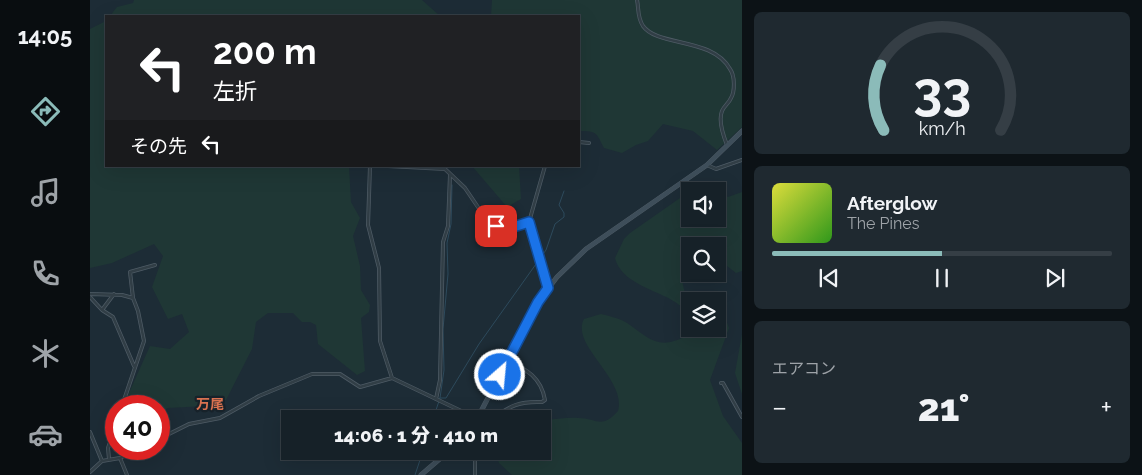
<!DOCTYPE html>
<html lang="ja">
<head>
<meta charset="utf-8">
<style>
	body { margin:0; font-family:Raleway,"Noto Sans JP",sans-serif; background:#1f2930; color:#f1f3f6; height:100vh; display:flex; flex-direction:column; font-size:19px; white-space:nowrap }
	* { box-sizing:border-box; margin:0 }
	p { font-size:16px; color:#9ea3a8 }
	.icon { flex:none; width:28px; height:28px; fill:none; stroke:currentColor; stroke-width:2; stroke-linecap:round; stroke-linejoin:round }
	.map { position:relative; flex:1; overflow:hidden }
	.drawer { display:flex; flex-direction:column; gap:12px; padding:12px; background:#0c1216; width:400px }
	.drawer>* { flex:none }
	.top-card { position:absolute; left:15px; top:15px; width:475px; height:152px; border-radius:0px; box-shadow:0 5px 20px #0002,0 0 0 1px #353e45; background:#202124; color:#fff; overflow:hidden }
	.controls { position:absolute; left:591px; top:182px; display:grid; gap:10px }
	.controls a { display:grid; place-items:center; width:45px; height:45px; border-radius:0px; background:#162128; box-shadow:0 5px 20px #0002,0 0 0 1px #353e45; font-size:25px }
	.speed { position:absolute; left:15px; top:395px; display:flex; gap:10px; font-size:25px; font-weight:700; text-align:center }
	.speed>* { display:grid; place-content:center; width:65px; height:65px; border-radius:50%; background:#162128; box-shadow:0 5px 20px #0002,0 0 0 1px #353e45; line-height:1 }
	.speed .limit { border:8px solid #d22; background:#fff; color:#111 }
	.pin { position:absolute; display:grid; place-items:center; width:42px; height:42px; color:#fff; margin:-21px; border-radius:10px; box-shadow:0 2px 8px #0006 }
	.me { position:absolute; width:55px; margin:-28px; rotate:27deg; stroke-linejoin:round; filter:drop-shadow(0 0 4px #0008) }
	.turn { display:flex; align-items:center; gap:18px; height:105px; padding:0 25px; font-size:22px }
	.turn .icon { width:65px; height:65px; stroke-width:2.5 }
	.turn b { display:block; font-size:35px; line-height:42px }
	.then { display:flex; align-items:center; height:48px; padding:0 25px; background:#0003; gap:10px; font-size:19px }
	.big { font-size:38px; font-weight:800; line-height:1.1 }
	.drawer .widget { flex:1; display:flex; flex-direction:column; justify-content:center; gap:8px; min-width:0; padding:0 18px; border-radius:8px; background:#1f2930 }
	.drawer .dial { align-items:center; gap:0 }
	.dial svg { height:130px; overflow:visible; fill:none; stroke:#353e45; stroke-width:7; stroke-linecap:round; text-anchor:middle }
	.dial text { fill:#f1f3f6; stroke:none }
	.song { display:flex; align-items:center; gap:15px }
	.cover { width:60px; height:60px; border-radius:8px; background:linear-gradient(135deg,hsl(60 70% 55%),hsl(110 70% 35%)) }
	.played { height:5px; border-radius:2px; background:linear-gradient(90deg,#8bbbb9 50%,#353e45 50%) }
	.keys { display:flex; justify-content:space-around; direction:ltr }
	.heat { display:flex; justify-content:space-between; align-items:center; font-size:28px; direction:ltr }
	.trip { position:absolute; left:191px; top:410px; width:270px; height:50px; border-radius:0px; background:#162128; box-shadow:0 5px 20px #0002,0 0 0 1px #353e45; font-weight:800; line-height:50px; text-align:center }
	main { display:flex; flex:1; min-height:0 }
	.menu { display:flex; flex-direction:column; width:90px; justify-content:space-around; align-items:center; background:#090d10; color:#9ea3a8 }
	.menu .icon { width:35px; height:35px }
	.menu .current { color:#8bbbb9 }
	.menu b { font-size:22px; color:#f1f3f6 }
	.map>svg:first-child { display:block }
	.green { fill:#1f3735 }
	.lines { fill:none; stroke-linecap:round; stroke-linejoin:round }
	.stream { stroke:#2d4a5c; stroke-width:1 }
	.street-casing { stroke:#4e5b65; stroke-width:4 }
	.secondary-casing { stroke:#4e5b65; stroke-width:5 }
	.street { stroke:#313e46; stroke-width:2.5 }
	.secondary { stroke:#3e4e5a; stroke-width:4 }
	.route-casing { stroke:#114b97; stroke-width:12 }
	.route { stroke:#1a73e8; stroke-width:9 }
	.labels { text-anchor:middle; stroke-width:4.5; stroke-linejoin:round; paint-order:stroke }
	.neighbourhood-label { font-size:14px; font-weight:bold; fill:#d97250; stroke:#17222a }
</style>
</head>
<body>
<main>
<nav class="menu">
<b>14:05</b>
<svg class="icon current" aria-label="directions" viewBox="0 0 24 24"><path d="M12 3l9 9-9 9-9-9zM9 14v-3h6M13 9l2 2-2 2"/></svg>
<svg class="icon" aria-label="music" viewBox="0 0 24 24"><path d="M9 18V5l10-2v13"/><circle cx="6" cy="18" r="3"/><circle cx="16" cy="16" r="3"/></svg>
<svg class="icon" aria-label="phone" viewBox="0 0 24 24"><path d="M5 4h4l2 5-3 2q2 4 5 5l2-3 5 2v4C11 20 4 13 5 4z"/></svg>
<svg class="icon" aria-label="climate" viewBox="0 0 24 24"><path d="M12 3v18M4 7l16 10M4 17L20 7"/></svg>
<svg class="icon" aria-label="car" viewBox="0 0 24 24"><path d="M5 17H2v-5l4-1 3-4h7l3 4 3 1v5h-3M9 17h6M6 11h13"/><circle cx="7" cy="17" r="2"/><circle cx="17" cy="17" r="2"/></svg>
</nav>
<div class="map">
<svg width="652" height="475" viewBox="0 0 652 475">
	<rect width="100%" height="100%" fill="#1d2c36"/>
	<path class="green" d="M44,0h288l18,16h-330l7,-9 16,-4z
		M402,0h250v127l-25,23 -24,-19 -30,-7 -15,17 -12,4 -14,8 -18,-5c-8,-15 -6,-17 -25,-17v-115h-88z
		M16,21v145h243l2,36 9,16 -7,18 7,30 1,24 9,15 -1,7 -8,6 4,53 -8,4 -39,-31 -2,-19 -6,-3h-8l-9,-9h-25l-12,9 -4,27 -26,51 -21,6 -37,2 -9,4v-6h-19l-12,-11 22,-49 20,3 19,-17 -7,-18 -14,5 -16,-32 11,-31 -9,-12 -42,19 -22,5v-239z
		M382,166h47l2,33 -14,8z
		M614,182l24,15 14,-5v79l-6,2 -18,-14v-13h-28v27l-8,6c2,15 8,26 8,42 -5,-30 -66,-28 -75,-63l9,-19 6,-6 60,-42v28h28v-28h-28z
		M511,314c8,2 18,4 26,9 22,15 31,28 59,13l4,-8 28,1v-12h7l4,11 -19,52 13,36 19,27v32h-230l-13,-12 -5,-12h48l1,-31c11,0 25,-3 35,-2 19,0 23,12 40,-7 9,-32 -48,-66 -34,-92z
		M652,334v60l-7,-21z"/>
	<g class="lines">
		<path class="stream" d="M350,398h6l33,-54 67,-94 9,-26 9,-7v-4l-5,-8 5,-14
			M343,419l7,-21 4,-28 -1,-41 5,-55 -1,-31 4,-19 1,-39
			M325,475l8,-24"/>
		<g class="street-casing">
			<path id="street" d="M547,0c2,9 0,17 6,26 15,21 69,11 87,43 5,7 5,22 1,29 -2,5 -7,8 -9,13 -4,10 1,24 5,34
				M489,142l10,1
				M617,165l9,4 26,-9
				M280,166l-2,59 11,43 1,73 12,37
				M298,166l57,3 20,19 19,28 20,14 25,-8
				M455,166l-16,56 19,65
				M0,294l32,1 11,3 5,13 6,30 -22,65
				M24,294l-12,16 11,7 21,49
				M0,297l12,13
				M43,298l-3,-26 25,-7
				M631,383h2l19,34
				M346,399l4,-19 3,-138 5,-16 2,-51
				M401,419c20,-13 27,-18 51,-17l3,-2c-4,-23 -18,-30 -38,-40
				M0,432l12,29
				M69,439l30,-15 31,-6 39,-22 53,-22h28l20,13 32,-9 86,41
				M30,458l7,17
				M19,459l-1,-11 8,-22
				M0,472l12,-11 18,-3 17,-9
				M385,475v-24"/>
		</g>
		<g class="secondary-casing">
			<path id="secondary" d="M387,419l61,-117 19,-25 29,-28 121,-84 35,-34
				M331,475l28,-24"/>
		</g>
		<use href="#street" class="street"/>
		<use href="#secondary" class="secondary"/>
	</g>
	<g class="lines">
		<g class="route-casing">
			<path id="route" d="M406,226l8,4 25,-8 19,66 -10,14 -38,73"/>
		</g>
		<use href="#route" class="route"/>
	</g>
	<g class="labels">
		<g class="neighbourhood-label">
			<text x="120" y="409">万尾</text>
		</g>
	</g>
</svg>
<div class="controls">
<a><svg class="icon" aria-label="sound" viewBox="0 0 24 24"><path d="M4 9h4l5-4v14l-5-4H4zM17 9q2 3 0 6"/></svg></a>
<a><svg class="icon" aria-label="search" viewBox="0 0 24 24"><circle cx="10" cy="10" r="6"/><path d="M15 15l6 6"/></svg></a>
<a><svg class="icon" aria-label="layers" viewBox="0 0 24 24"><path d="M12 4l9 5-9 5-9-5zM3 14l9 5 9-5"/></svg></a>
</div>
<div class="speed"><div class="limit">40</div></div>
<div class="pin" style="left:406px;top:226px;background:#d93025"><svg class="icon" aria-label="arrive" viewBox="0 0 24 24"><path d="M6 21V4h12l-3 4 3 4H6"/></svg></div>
<svg class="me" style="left:410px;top:375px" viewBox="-20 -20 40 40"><circle r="17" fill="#1a73e8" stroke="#fff" stroke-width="3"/><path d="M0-11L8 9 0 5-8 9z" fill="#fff"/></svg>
<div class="trip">14:06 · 1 分 · 410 m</div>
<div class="top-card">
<div class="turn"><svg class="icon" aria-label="left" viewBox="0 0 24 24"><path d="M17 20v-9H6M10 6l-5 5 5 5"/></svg><div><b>200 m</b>左折</div></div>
<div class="then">その先<svg class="icon" aria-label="left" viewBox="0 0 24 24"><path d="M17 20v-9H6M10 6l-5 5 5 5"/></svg></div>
</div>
</div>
<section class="drawer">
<div class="widget dial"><svg viewBox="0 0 100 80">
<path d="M14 69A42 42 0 1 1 86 69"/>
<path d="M14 69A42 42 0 0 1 12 29" stroke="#8bbbb9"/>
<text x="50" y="56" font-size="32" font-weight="700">33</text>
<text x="50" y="72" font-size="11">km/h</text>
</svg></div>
<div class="widget">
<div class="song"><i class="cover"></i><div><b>Afterglow</b><p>The Pines</p></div></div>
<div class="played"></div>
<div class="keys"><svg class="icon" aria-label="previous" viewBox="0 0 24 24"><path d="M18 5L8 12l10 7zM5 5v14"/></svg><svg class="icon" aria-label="pause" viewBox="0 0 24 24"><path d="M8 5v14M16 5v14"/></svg><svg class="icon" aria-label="next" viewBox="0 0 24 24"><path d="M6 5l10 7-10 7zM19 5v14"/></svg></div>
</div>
<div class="widget"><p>エアコン</p>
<div class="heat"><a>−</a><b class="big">21°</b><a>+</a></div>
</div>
</section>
</main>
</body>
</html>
